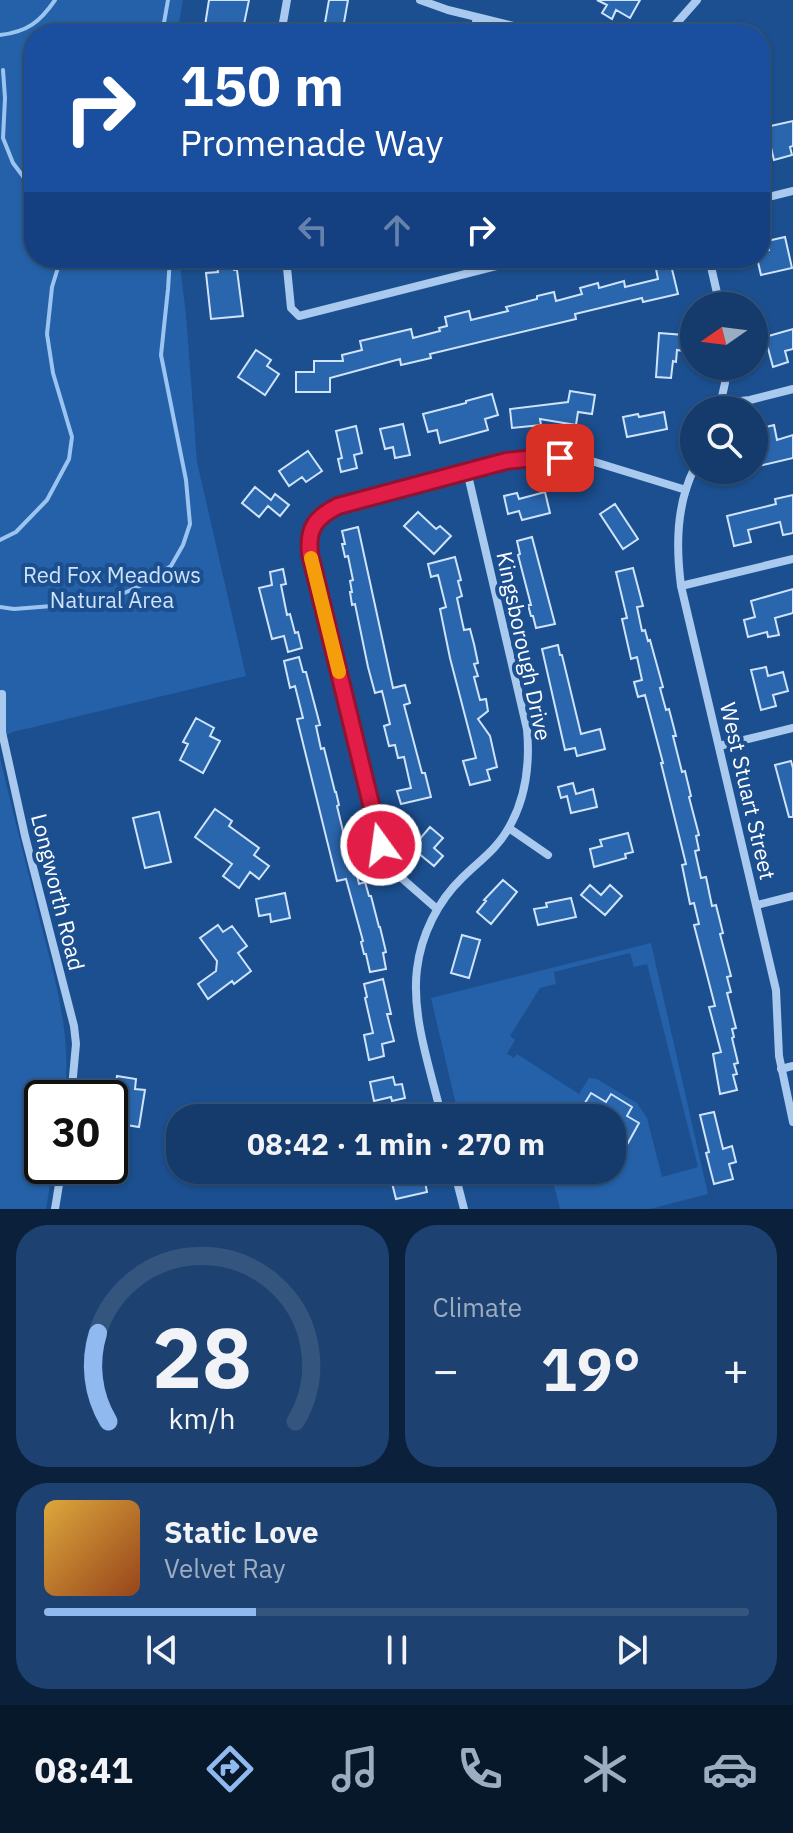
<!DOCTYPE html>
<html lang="en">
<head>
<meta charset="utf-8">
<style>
	body { margin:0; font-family:"IBM Plex Sans",sans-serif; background:#1d4271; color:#f1f3f6; height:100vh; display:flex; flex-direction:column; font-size:30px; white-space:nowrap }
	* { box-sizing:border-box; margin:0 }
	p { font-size:26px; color:#9dadc1 }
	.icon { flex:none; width:44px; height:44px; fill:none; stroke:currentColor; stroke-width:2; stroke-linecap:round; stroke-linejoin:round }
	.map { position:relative; height:1209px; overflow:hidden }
	.drawer { display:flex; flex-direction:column; gap:16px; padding:16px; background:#0b203b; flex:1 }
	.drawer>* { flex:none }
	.banner { position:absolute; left:24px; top:24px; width:746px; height:244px; border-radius:32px; box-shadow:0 2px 6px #0004,0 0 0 2px #33557e; background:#1a4fa0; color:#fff; overflow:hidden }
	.needle { width:52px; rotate:256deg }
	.tools { position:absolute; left:680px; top:292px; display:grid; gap:16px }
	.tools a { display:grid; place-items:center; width:88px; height:88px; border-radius:50%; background:#143b6b; box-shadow:0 2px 6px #0004,0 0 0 2px #33557e; font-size:40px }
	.speed { position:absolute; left:24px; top:1080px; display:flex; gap:16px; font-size:40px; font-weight:700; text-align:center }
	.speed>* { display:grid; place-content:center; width:104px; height:104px; border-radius:50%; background:#143b6b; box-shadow:0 2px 6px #0004,0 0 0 2px #33557e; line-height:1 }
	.speed .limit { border:4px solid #111; border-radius:12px; background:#fff; color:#111 }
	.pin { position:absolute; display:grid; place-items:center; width:68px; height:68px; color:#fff; margin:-34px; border-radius:16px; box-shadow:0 4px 12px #0006 }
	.me { position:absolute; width:88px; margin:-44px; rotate:346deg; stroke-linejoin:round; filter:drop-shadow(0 0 6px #0008) }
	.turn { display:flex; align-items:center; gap:28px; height:168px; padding:0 24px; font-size:36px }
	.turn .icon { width:104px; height:104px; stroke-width:2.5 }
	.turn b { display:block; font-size:56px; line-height:68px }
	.lanes { display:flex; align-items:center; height:76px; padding:0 24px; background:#0003; justify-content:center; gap:40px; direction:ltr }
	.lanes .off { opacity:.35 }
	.big { font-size:60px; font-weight:800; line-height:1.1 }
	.drawer .card { flex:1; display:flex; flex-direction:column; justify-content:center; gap:12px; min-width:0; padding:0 28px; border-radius:32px; background:#1d4271 }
	.drawer .dial { align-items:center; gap:0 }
	.dial svg { height:208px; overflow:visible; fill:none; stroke:#33557e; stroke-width:7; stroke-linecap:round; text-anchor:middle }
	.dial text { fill:#f1f3f6; stroke:none }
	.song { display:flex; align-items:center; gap:24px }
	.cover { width:96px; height:96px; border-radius:12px; background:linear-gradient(135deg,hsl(40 70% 55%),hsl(20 70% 35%)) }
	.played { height:8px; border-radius:4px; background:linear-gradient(90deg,#90b9f0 30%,#33557e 30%) }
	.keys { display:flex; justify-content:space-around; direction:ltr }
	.heat { display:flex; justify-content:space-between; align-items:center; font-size:44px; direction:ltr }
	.drawer .tiles { flex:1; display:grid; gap:16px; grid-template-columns:1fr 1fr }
	.card:last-child { grid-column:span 2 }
	.trip { position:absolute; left:166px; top:1104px; width:460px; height:80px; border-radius:32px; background:#143b6b; box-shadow:0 2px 6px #0004,0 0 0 2px #33557e; font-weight:800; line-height:80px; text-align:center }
	.tabs { display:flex; height:128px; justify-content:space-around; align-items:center; background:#08182b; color:#9dadc1 }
	.tabs .icon { width:56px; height:56px }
	.tabs .selected { color:#90b9f0 }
	.tabs b { font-size:36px; color:#f1f3f6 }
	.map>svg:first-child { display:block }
	.green { fill:#2461a8; fill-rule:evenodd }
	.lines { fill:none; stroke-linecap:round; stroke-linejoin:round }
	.stream { stroke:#9cc4f0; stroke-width:4 }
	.building { fill:#2a66ad; stroke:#cfe3fa; stroke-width:2 }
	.street { stroke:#a9c9ee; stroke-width:8 }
	.route-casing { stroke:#92132f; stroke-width:20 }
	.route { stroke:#e11d48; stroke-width:14 }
	.slow { stroke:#f59e0b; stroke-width:14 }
	.labels { text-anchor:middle; stroke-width:8; stroke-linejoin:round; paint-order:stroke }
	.park-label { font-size:22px; fill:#cfe3fa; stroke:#1b4f8f }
	.street-label { font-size:22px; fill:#fff; stroke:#1b4f8f }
</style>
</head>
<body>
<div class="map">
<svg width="793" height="1209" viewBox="0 0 793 1209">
	<rect width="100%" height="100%" fill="#1b4f8f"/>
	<path class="green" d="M0,0h183l-6,34h-143v224h145l7,56 11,148 49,214 -233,56 -13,6z
		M0,758c13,55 27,109 40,163 15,58 33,117 24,177h-22v68h11l-7,43h-46z
		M651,943l57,251 -58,15h-90l-10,-39h27l20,5 4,-5h11v-19l8,-13 8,4 11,-18 -12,-8 5,-9 -21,-13 -5,8 -15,-9 -11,18 7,5 -1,2h-127l-28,-120zM630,953l4,14 13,-3 51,203 -36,10 -15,-59 -10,-15 -40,-24 -8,-1 -10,16 -62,-40 -3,4 -7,-4 8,-14 -5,-4 30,-48 16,-4 -2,-12z"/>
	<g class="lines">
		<path class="stream" d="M162,34l6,-34
			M0,35c27,-3 40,-13 55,-35
			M3,70l2,28 -2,40 10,25 21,28
			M0,540l16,-8 31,-32 22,-41 3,-22 -19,-64 -6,-39 5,-47 9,-29
			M0,607l14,2 64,-5 42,-9 26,-12 25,-17 12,-21 7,-21 -4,-44 -25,-125 7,-66 2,-31"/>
	</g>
	<path class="building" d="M209,0h40l-7,34 -16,-2 -1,2h-17v-2h-4z
		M329,0h19l-6,34h-19z
		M597,0h43l-10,18 -14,-8 -4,9 -10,-6 5,-8z
		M793,121v25l-3,1 2,8 -18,5 -8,-33z
		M785,237l7,31 -31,7 -4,-17h3v-6l9,-2 -2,-9z
		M216,258h16l2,12h3l6,46 -32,3 -5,-46 12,-1z
		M671,265l7,29 -35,8 -1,-4 -67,16 1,5 -146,35 1,4 -30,7 -1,-6 -70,19v14h-34v-20h18v-11h29l-1,-6 20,-5 -2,-9 51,-12 2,9 27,-7 -1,-3 8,-2 -2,-9 24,-6 2,9 37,-9 -2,-4 31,-8v-3l17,-4 2,9 26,-7 -2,-6 18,-5 1,5 25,-7 1,6 33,-8 -2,-10z
		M793,329v20l-8,2 3,11 -15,5 -8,-30z
		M659,333l25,2 -1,16 -6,-1 -1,12 -3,-1 -2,17 -15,-1z
		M256,350l15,10 -4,6 12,8 -14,21 -27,-18z
		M570,391l25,4 -3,19 -14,-2 -2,13 -36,-6 1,6 -29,3 -2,-19 58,-7z
		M492,394l6,21 -13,4 3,11 -48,13 -3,-13 -9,2 -5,-18 43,-11v-2z
		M664,412l3,17 -40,8 -4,-20 15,-3 1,3z
		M403,424l7,31 -15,3 -2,-11 -8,2 -5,-20z
		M774,425l3,15 16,-5v23l-39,9v-20l8,-2 -4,-16z
		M356,426l6,27 -8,2 3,13 -16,4 -3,-13 4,-1 -6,-27z
		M308,451l14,20 -16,11 -4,-5 -13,9 -10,-15z
		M255,487l16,13 4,-6 14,11 -9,11 -12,-10 -9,11 -17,-14z
		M545,492l5,21 -28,7 -3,-9 -11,3 -4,-18 13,-3 2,6z
		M793,495v38l-10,2 -3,-13 -32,8 3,12 -17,4 -7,-30 49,-12 -1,-5z
		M615,504l23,35 -15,10 -23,-35z
		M418,512l18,17 4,-3 11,10 -17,18 -30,-28z
		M358,527l35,161 12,-3 5,18 -6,2 18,68h3l6,24 -30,7 -4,-13 14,-3 -7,-31 -6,1 -3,-13 -6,1 -5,-20 6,-2 -8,-33 -7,2 -7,-26 -13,-63 -3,1 -2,-13h2l-2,-11 3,-1 -5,-24 -3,1 -3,-13h3l-3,-13z
		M532,537l23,87 -19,4 -3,-12h-2l-3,-11h3l-13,-50 2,-1 -3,-13z
		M455,557l6,23 -3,1 4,15 -5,2 7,32 6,-1 4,15 4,19 -4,1 4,12 -4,1 6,23 6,-1 2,12 -10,8 12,17 7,31 -10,3 3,10 -20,5 -7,-24 13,-3 -26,-100 -10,-49 6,-2 -8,-32 -7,2 -3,-13z
		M633,568l10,38 -6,1 5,24 3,-1 3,11 2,-1 13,47 -3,1 6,22 3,-1 7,27h-3l9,36 3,-1 6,25 -2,1 10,38 -3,1 3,14 -4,1 6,27 5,-1 6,29 4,-1 7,28 -3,1 11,42 -4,1 4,15 -4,1 9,35 -4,1 2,8 -2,1 6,25 -4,1 3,10 -4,1 4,15 -17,4 -7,-40 8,-2 -12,-45 6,-1 -21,-81 5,-1 -5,-21 -4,1 -8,-39 4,-1 -25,-101h2l-18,-68 -7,2 -4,-15 8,-2 -5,-23 -6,2 -9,-40 5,-1 -11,-46z
		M283,569l3,15 -5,1 6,30 3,-1 5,19 3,-1 4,16 -14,4 -4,-16 -12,3 -13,-51 13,-3 -2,-13z
		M793,589v24l-18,5 4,17 -11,2 -1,-5 -19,5 -4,-17 11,-3 -4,-16z
		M558,645l2,10h2l19,79 19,-5 5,20 -28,7 -2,-8 -10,2 -23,-101z
		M299,657l4,15h3l14,53 -4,1 5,23 3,-1 11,44h1l3,13 -2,1 11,46 3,-1 8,33 6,-2 4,14h2l8,31h1l6,25 -3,1 3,16 -16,3 -4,-18h-2l-3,-12 2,-1 -17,-62 -9,2 -40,-162 6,-1 -8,-32 -5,2 -6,-27z
		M766,667l2,9 15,-4 5,19 -15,4 3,11 -15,4 -10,-40z
		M196,718l18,10 -4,8 10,5 -17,32 -23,-13 8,-16 -5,-2z
		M791,761l2,7v49h-4l-14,-52z
		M573,783l3,11 17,-5 4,18 -26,6 -4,-17 -6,2 -3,-11z
		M215,809l17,12 -3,5 30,22 -5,7 15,11 -10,13 -9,-7 -11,16 -16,-12 9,-12 -37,-27z
		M159,812l12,50 -26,6 -12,-50z
		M430,827l13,11 -9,10 9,8 -9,10 -22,-18z
		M628,833l5,19 -8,2 1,4 -32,9 -4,-18 12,-3 -2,-6z
		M503,880l14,12 -26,32 -14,-12 9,-11 -2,-1z
		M590,885l11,10 9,-10 12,11 -17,19 -24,-20z
		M285,893l5,25 -19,4 -1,-8 -11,2 -3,-17z
		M571,898l5,19 -38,8 -4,-16 13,-2 -1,-4z
		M218,925l5,7 9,-6 15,20 -9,7 13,18 -17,13 -2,-3 -24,18 -10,-15 18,-13 1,-10 -17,-23z
		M462,935l18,5 -11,38 -18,-5z
		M383,979l8,35h-4l7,27 -12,3 2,12 -15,4 -5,-25 9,-2 -8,-35 2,-1 -3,-13z
		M117,1076l19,3 -1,10 10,1 -6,37 -19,-3 3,-20 -10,-2z
		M393,1077l2,8 7,-1 3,14 -13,3 -1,-4 -17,4 -4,-19z
		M591,1093l15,9 5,-8 21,13 -5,9 12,7 -11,20 -8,-5 -8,13v-33h-21l-11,-7z
		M714,1112l9,37 9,-3 4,16 -7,2 4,15 -19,5 -8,-31 3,-1 -9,-37z
		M396,1170h13l2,10 13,-3 3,15 -31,7 -7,-28z"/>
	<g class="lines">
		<path class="street" d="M420,0l28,10 98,24
			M281,34l6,-34
			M473,34l4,-16
			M667,34l30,-34
			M760,199l33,-8
			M286,258l5,50 8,8 229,-58
			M709,258l11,48
			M721,403l29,-3 43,-11
			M719,410l6,-27 1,-17
			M694,469c-18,37 -18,78 -13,117l95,404 3,66 14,66
			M681,586l112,-27
			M2,694v38l23,104 49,190 2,18 -5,54
			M719,746l74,-18
			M509,828l39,27
			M757,905l36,-9
			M437,909l-40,-35 -16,-29 -71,-291c-3,-25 6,-37 28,-48l129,-35 39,-10 28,-3 51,1 101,31
			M781,1069l12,-3
			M442,1118c-11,-47 -31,-101 -25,-149 4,-34 21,-68 45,-91 16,-16 35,-29 46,-49 18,-30 22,-66 19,-100l-60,-258
			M454,1170l10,39
			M55,1209l7,-43"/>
	</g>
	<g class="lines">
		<g class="route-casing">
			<path id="route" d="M381,845l-71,-291c-3,-26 6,-37 28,-48l168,-45 28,-3h26"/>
		</g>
		<use href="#route" class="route"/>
		<path class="slow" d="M311,558l28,114"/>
	</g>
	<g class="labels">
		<g class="park-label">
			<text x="112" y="583">Red Fox Meadows<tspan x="112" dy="25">Natural Area</tspan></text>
		</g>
		<g class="street-label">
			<text transform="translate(524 646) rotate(78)" y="8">Kingsborough Drive</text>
			<text transform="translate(748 791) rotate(77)" y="8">West Stuart Street</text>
			<text transform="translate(58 892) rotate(76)" y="8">Longworth Road</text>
		</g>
	</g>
</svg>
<div class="tools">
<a><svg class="needle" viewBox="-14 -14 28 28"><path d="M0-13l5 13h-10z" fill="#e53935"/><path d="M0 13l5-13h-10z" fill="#9dadc1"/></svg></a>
<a><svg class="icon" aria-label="search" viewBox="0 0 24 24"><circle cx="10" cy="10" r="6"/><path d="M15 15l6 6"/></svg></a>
</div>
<div class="speed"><div class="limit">30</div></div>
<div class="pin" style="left:560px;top:458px;background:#d93025"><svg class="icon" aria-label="arrive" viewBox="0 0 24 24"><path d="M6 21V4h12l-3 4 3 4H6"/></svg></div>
<svg class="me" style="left:381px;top:845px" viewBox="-20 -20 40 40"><circle r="17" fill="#e11d48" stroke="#fff" stroke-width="3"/><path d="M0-11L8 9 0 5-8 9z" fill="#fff"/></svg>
<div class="trip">08:42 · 1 min · 270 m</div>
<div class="banner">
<div class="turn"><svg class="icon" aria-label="right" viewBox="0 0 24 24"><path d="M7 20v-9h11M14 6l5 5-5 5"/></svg><div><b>150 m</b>Promenade Way</div></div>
<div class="lanes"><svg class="icon off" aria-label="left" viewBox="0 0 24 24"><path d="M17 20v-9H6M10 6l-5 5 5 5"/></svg><svg class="icon off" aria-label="ahead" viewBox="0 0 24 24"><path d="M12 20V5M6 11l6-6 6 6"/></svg><svg class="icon" aria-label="right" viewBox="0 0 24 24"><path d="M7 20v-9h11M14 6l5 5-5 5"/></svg></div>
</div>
</div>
<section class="drawer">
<div class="tiles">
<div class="card dial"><svg viewBox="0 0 100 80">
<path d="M14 69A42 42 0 1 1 86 69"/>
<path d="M14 69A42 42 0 0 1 10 35" stroke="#90b9f0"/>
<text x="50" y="56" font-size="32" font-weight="700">28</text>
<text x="50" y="72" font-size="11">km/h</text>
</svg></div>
<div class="card"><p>Climate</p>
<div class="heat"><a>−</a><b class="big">19°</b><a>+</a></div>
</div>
<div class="card">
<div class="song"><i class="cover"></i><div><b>Static Love</b><p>Velvet Ray</p></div></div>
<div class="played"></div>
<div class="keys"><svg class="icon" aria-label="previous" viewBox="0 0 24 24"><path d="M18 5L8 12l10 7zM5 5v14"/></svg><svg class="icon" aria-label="pause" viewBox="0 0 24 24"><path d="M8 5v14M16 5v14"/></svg><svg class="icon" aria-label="next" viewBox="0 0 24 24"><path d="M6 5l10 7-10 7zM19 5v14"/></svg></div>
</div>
</div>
</section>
<nav class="tabs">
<b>08:41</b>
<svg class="icon selected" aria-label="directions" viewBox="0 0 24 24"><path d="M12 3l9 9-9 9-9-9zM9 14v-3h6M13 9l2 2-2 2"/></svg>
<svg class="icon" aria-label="music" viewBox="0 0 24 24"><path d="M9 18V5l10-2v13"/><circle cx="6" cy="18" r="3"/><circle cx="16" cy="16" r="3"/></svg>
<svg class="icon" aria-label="phone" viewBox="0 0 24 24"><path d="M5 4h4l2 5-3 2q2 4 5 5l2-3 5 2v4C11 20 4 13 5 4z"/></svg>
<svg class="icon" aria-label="climate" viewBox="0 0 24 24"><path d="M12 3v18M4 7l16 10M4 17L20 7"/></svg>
<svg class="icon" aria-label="car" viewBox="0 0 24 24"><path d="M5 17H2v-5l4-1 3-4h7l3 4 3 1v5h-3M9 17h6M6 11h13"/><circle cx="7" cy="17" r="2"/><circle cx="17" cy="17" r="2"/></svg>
</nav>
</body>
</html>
